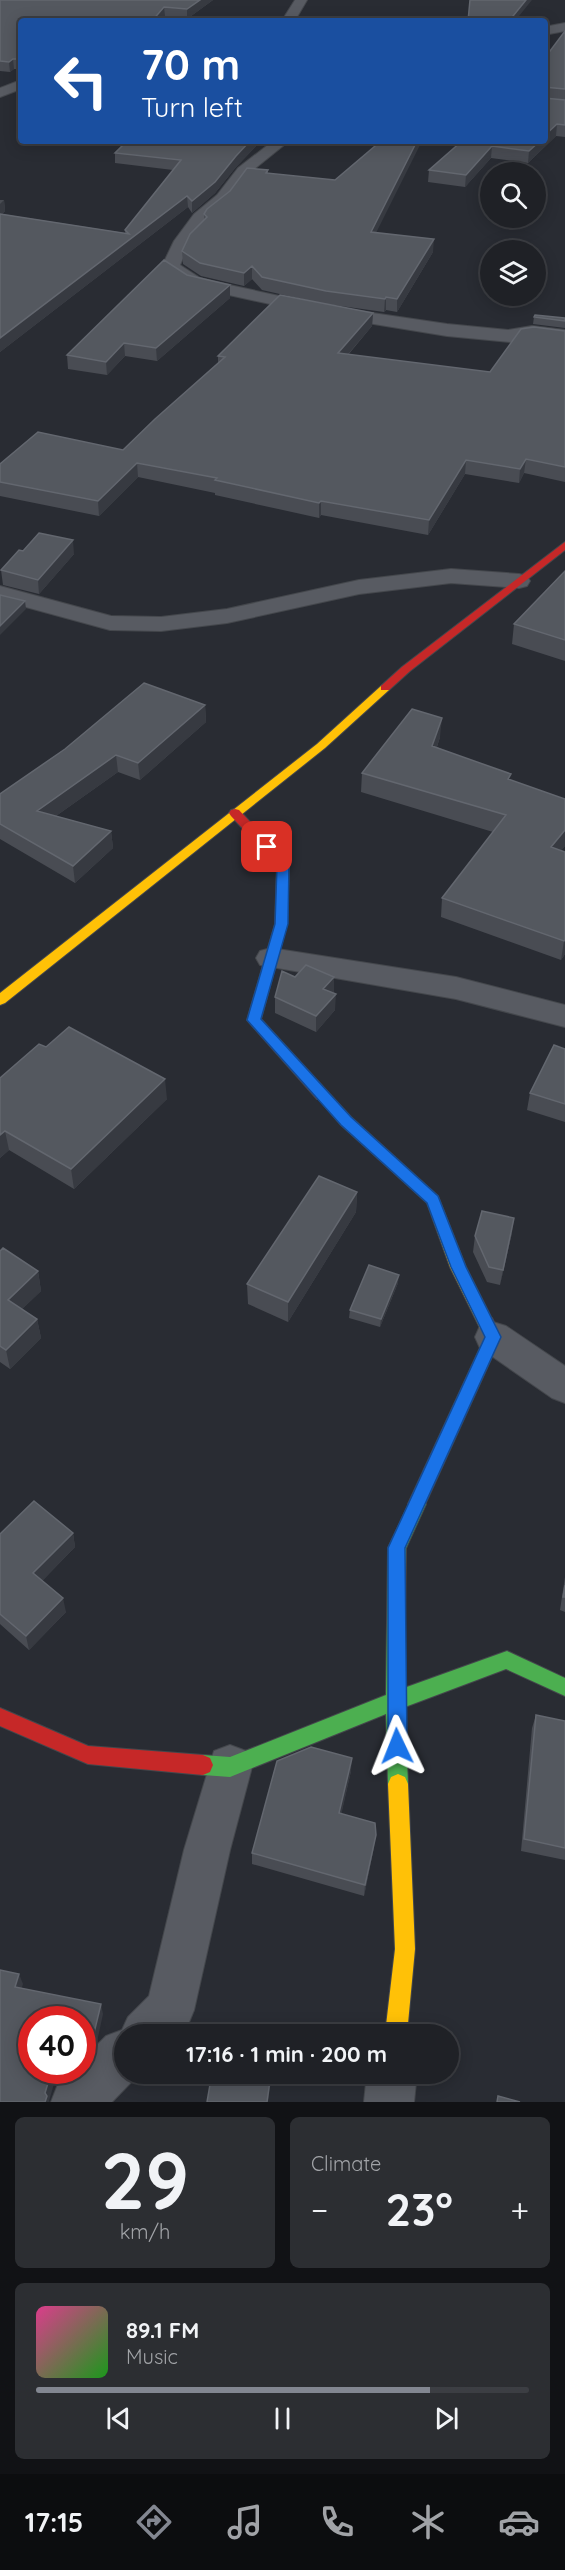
<!DOCTYPE html>
<html lang="en">
<head>
<meta charset="utf-8">
<style>
	body { margin:0; font-family:Quicksand,sans-serif; background:#2c2e32; color:#f1f3f6; height:100vh; display:flex; flex-direction:column; font-size:22px; white-space:nowrap }
	* { box-sizing:border-box; margin:0 }
	p { font-size:20px; color:#a1a3a7 }
	.icon { flex:none; width:33px; height:33px; fill:none; stroke:currentColor; stroke-width:2; stroke-linecap:round; stroke-linejoin:round }
	.map { position:relative; height:2102px; overflow:hidden }
	.details { display:flex; flex-direction:column; gap:15px; padding:15px; background:#111215; flex:1 }
	.details>* { flex:none }
	.hud { position:absolute; left:18px; top:18px; width:530px; height:126px; border-radius:6px; box-shadow:0 3px 15px #0003,0 0 0 2px #3c3e43; background:#1a4fa0; color:#fff; overflow:hidden }
	.tools { position:absolute; left:480px; top:162px; display:grid; gap:12px }
	.tools a { display:grid; place-items:center; width:66px; height:66px; border-radius:50%; background:#1f2126; box-shadow:0 3px 15px #0003,0 0 0 2px #3c3e43; font-size:30px }
	.speed { position:absolute; left:18px; top:2006px; display:flex; gap:12px; font-size:30px; font-weight:700; text-align:center }
	.speed>* { display:grid; place-content:center; width:78px; height:78px; border-radius:50%; background:#1f2126; box-shadow:0 3px 15px #0003,0 0 0 2px #3c3e43; line-height:1 }
	.speed .limit { border:9px solid #d22; background:#fff; color:#111 }
	.pin { position:absolute; display:grid; place-items:center; width:51px; height:51px; color:#fff; margin:-26px; border-radius:12px; box-shadow:0 3px 9px #0006 }
	.me { position:absolute; width:66px; margin:-33px; rotate:358deg; stroke-linejoin:round; filter:drop-shadow(0 0 4px #0008) }
	.turn { display:flex; align-items:center; gap:21px; height:126px; padding:0 24px; font-size:27px }
	.turn .icon { width:78px; height:78px; stroke-width:2.5 }
	.turn b { display:block; font-size:42px; line-height:51px }
	.big { font-size:45px; font-weight:700; line-height:1.1 }
	.details .card { flex:1; display:flex; flex-direction:column; justify-content:center; gap:9px; min-width:0; padding:0 21px; border-radius:9px; background:#2c2e32 }
	.details .dial { align-items:center; gap:0 }
	.dial b { font-size:78px; line-height:1 }
	.song { display:flex; align-items:center; gap:18px }
	.cover { width:72px; height:72px; border-radius:9px; background:linear-gradient(135deg,hsl(330 70% 55%),hsl(120 70% 35%)) }
	.played { height:6px; border-radius:3px; background:linear-gradient(90deg,#838791 80%,#3c3e43 80%) }
	.keys { display:flex; justify-content:space-around; direction:ltr }
	.heat { display:flex; justify-content:space-between; align-items:center; font-size:33px; direction:ltr }
	.details .tiles { flex:1; display:grid; gap:15px; grid-template-columns:1fr 1fr }
	.card:last-child { grid-column:span 2 }
	.trip { position:absolute; left:114px; top:2024px; width:345px; height:60px; border-radius:30px; background:#1f2126; box-shadow:0 3px 15px #0003,0 0 0 2px #3c3e43; font-weight:700; line-height:60px; text-align:center }
	.menu { display:flex; height:96px; justify-content:space-around; align-items:center; background:#0c0d0f; color:#a1a3a7 }
	.menu .icon { width:42px; height:42px }
	.menu .selected { color:#838791 }
	.menu b { font-size:27px; color:#f1f3f6 }
	.map>svg:first-child { display:block }
	.lines { fill:none; stroke-linecap:round; stroke-linejoin:round }
	.street-casing { stroke:#44474c; stroke-width:2 }
	.fast-casing { stroke:#44474c; stroke-width:2 }
	.slow-casing { stroke:#44474c; stroke-width:2 }
	.jam-casing { stroke:#44474c; stroke-width:2 }
	.street { fill:#585b62; fill-rule:evenodd }
	.fast { fill:#4caf50; fill-rule:evenodd }
	.slow { fill:#ffc107; fill-rule:evenodd }
	.jam { fill:#c62828; fill-rule:evenodd }
	.wall { fill:#494c53 }
	.shaded-wall { fill:#373a41 }
	.building { fill:#54585f; stroke:#63676f; stroke-width:1.5 }
	.route { fill:#1a73e8; stroke:#114b97; stroke-width:1.5 }
</style>
</head>
<body>
<div class="map">
<svg width="565" height="2102" viewBox="0 0 565 2102">
	<rect width="100%" height="100%" fill="#292c33"/>
	<g class="lines">
		<g class="street-casing">
			<path id="street" d="M295,0h12l-10,17 7,4h-20l-1,-2z
				M565,23v8l-21,4v-8z
				M21,80v9l-21,8v-9z
				M273,141h16l-41,33 -19,27 -23,19 -16,22 -10,23 20,13 11,3 114,25 122,18 61,6 24,-4 33,4v12l-33,-4 -22,4 -63,-6 -122,-20 -137,-30 -23,-16 -3,-4 12,-25 20,-27 23,-19 21,-27z
				M451,569l68,5 8,2 3,5 -3,5 -8,2 -68,-5 -92,11 -132,29 -66,8 -51,-1 -110,-30v-14l111,30 50,1 66,-8 132,-29z
				M271,948l185,29 109,28v22l-109,-28 -196,-34 -4,-7 4,-7z
				M493,1322l13,4 59,40v37l-13,-5 -72,-50 -5,-11 5,-11z
				M230,1745l16,6 6,16 -22,83 -36,160 -7,17 -7,7h-56v39h16l-28,29h-61l7,-18 14,-14h10v-10l24,-24 16,-6 6,-13 21,-21 35,-146 30,-99z
				M367,2073h50l-3,29h-50z"/>
		</g>
		<g class="fast-casing">
			<path id="fast" d="M417,1496l6,3 3,5 -20,44 -2,140 103,-37 58,27v18l-59,-27 -101,38 3,77 -3,7 -7,3 -7,-3 -3,-7 -2,-70 -156,63 -27,-2 -7,-3 -3,-7 3,-7 7,-3 27,2 156,-62 2,-147 23,-49z"/>
		</g>
		<g class="slow-casing">
			<path id="slow" d="M385,685l4,1v4l-64,58 -320,255 -5,2v-12l317,-249 64,-58z
				M322,1090l5,1 24,26 87,79 28,71 28,56 -2,5 -6,2 -6,-2 -30,-61 -23,-64 -86,-78 -26,-30 2,-4z
				M398,1774l7,3 3,7 7,165 -8,85h-22l10,-85 -7,-165 3,-7z"/>
		</g>
		<g class="jam-casing">
			<path id="jam" d="M565,542v8l-155,121 -21,19h-8v-4l21,-19z
				M235,809l4,1 50,54 -2,60 -26,95 66,72 2,4 -2,4h-10l-70,-79 28,-96 2,-59 -46,-49 -2,-3 2,-3z
				M486,1316l6,2 9,19 -78,172 -6,3 -6,-3 -3,-5 77,-167 -7,-14 2,-5z
				M0,1708l88,38 115,9 7,3 3,7 -3,7 -7,3 -115,-11 -88,-38z"/>
		</g>
		<use href="#street" class="street"/>
		<use href="#fast" class="fast"/>
		<use href="#slow" class="slow"/>
		<use href="#jam" class="jam"/>
	</g>
	<path class="wall" d="M0,0h213l-26,19 -22,-3 -5,5h-139v48h-7l-4,3 -10,-1z
		M565,31v106l-9,-1 -28,27 -37,-5 -26,29 -37,-5 1,-12 33,-29h82v-82z
		M127,141h134l-25,26 -21,26 -23,20 -4,-6 -188,145v-152h4l1,11 -3,3 123,19v-3l48,-60 -58,-7v-10z
		M268,170v3l108,60 57,19 -36,60 -11,-2 -2,2 -58,-8 47,9 -1,13 -24,29 142,17 75,-41v151l-41,-9 -5,10 -54,-9 -37,61 -107,-20 -2,3 -104,-23v-2l-77,-16 -39,39 -99,-20v-32l123,-14 95,-87v-7l106,-52 -62,-14 -10,-11 -8,7 -43,-10 -18,-12 -1,-13 22,-31v-6z
		M187,275l43,23 -73,63 -32,-5 -18,19 -39,-6 -1,-14z
		M534,317l31,1v10l-32,-4z
		M23,551l51,3 -35,40 -36,-9 -2,-15z
		M565,571v90l-53,-17 2,-20z
		M205,705l1,17 -66,58 -22,-8 -62,44 55,15 2,17 -38,35 -75,-44v-45z
		M440,737l-3,10 73,33 55,19v47l-4,4 4,2v102l-4,6 -120,-43 1,-19 51,-66 -132,-40 1,-19z
		M334,992l-1,1 2,17 -19,22 -41,-19v-16z
		M46,1047l121,52 -93,90 -65,-39 -9,8v-80z
		M565,1049v73l-38,-12 3,-17z
		M357,1192l-1,20 -68,110 -40,-18 -1,-20z
		M512,1233l-12,52 -13,-3 -14,-30 2,-16z
		M0,1251l38,20 3,20 -19,18 15,10 4,19 -31,31 -10,-7z
		M398,1283l-18,44 -31,-9 1,-8z
		M73,1533l2,14 -33,34 24,31 -37,38 -29,-26v-90z
		M565,1577v35l-5,-2z
		M536,1715l29,6v139l-44,-9 11,-123z
		M351,1771l-10,43 33,33 -10,49 -112,-32v-11z"/>
	<path class="shaded-wall" d="M200,0h13l-26,19v-10z
		M526,0h6l-17,21h-6z
		M164,7l1,9 -5,5h-8z
		M13,59l1,10 -4,3 -1,-10z
		M557,124l-1,12 -28,27 1,-12 11,-10h4v-5z
		M250,141h11l-25,26 -21,26 -23,20v-12z
		M417,141h5l-52,104 1,-13z
		M492,146l-1,12 -26,29 1,-12z
		M187,196l1,11 -188,145v-14z
		M4,200l1,11 -5,5v-12z
		M434,239l-1,13 -36,60v-13z
		M252,266v13l-8,7v-13z
		M230,285v13l-73,63 -1,-13z
		M386,297v13l-2,2 1,-13z
		M373,313l-1,13 -35,41 1,-14z
		M124,343l1,13 -18,19 -1,-13z
		M526,459l-2,14 -5,10 1,-14z
		M466,460l-1,14 -37,61 1,-15z
		M137,463l1,14 -39,39 -1,-15z
		M321,501v14l-2,3v-15z
		M73,540l1,14 -35,40 -1,-14z
		M25,601l1,8 -26,26v-9z
		M205,705l1,17 -66,58 -2,-17z
		M442,718l-2,19 -9,28 1,-19z
		M116,755l2,17 -79,56 -2,-17z
		M565,830v16l-17,21 3,-20z
		M111,831l2,17 -38,35 -2,-17z
		M565,940v14l-4,6 3,-19z
		M334,977v15l-11,13v-16z
		M336,994l-1,16 -19,22v-16z
		M165,1079l2,20 -93,90 -3,-20z
		M5,1131l4,19 -9,8v-23z
		M357,1192l-1,20 -68,110v-20z
		M514,1218l-2,15 -12,52 3,-15z
		M38,1271l3,20 -29,28 -4,-19z
		M399,1275l-1,8 -18,44 1,-8z
		M37,1319l4,19 -31,31 -4,-19z
		M73,1533l2,14 -39,40 -3,-14z
		M63,1598l3,14 -37,38 -3,-14z
		M352,1758l-1,13 -12,54v-12z
		M376,1835l-2,12 -10,49 1,-11z
		M19,1974l4,10 -4,13 -4,-10z
		M101,2004l2,10 -6,28 -14,14 -1,-12z
		M52,2070h6l-9,31 1,1h-5v-9z
		M271,2073h1l-4,29h-1z"/>
	<path class="building" d="M0,0h200l-13,9 -23,-2 -12,14h-131v38h-8l-4,3 -9,-1z
		M470,0h56l-17,21h-41z
		M565,31v58l-21,-2v-28z
		M544,98l21,2v25l-8,-1 -13,12z
		M127,141h123l-14,15 -21,26 -23,19 -5,-5 -187,142v-124l129,20 -4,-4 56,-70 -66,-7z
		M378,141h39l-46,91 63,7 -37,60 -11,-2 -1,2 -59,-8 -64,-14 -10,-11 -8,7 -44,-10 -18,-12 8,-17 17,-17 -3,-3 3,-5 23,-18 17,-23 21,2 -2,3 69,7 40,-34z
		M462,141h78l-11,10 -37,-5 -26,29 -37,-5z
		M164,260l23,15 43,10 -74,63 -32,-5 -18,19 -39,-7z
		M280,295l93,18 -35,40 152,19 31,-43 13,-2 31,4v136l-39,-8 -6,10 -54,-9 -37,60 -108,-19 -2,2 -104,-23 2,-2 -80,-15 -39,38 -98,-19v-18l38,-32 85,18 32,-31 70,-62 -7,-1z
		M535,315l30,3v3l-31,-4z
		M39,533l34,7 -35,40 -37,-10 18,-20 4,1z
		M565,571v69l-51,-16z
		M0,595l25,6 -25,25z
		M144,683l61,22 -67,58 -22,-8 -79,56 74,20 -38,35 -73,-42v-30l65,-45z
		M412,709l30,9 -10,28 79,28 -3,5 57,20v31l-14,17 14,5v88l-1,1 -122,-43 64,-83 -144,-42z
		M306,965l28,12 -11,12 13,5 -20,22 -41,-19 7,-26 13,6z
		M69,1027l96,52 -94,90 -66,-38 -5,4v-57l39,-34 7,3z
		M554,1045l11,4v55l-35,-11z
		M319,1176l38,16 -69,110 -41,-18z
		M482,1211l32,7 -11,52 -14,-3 -14,-31z
		M3,1248l35,23 -30,29 29,19 -31,31 -6,-4v-95z
		M369,1265l30,10 -18,44 -31,-9z
		M34,1501l39,32 -40,40 30,25 -37,38 -26,-22v-80z
		M565,1585v12h-2z
		M536,1715l29,6v127l-41,-9z
		M311,1747l41,11 -13,55 36,10 1,12 -11,50 -113,-32 25,-92z
		M0,1970l19,4 -4,13 86,17 -7,29 -12,11v-25h-50v51h20l-7,23 2,3 -2,6h-45z
		M220,2025l48,9h-50z
		M212,2073h59l-4,29h-60z
		M498,2096l22,6h-23z"/>
	<path class="route" d="M267,844l4,1 18,19 -1,60 -27,95 90,98 87,79 28,71 35,70 -96,211 2,198 -3,7 -7,3 -7,-3 -2,-7v-198l97,-211 -34,-70 -24,-64 -86,-78 -94,-105 28,-96 2,-59 -16,-18z"/>
</svg>
<div class="tools">
<a><svg class="icon" aria-label="search" viewBox="0 0 24 24"><circle cx="10" cy="10" r="6"/><path d="M15 15l6 6"/></svg></a>
<a><svg class="icon" aria-label="layers" viewBox="0 0 24 24"><path d="M12 4l9 5-9 5-9-5zM3 14l9 5 9-5"/></svg></a>
</div>
<div class="speed"><div class="limit">40</div></div>
<div class="pin" style="left:267px;top:847px;background:#d93025"><svg class="icon" aria-label="arrive" viewBox="0 0 24 24"><path d="M6 21V4h12l-3 4 3 4H6"/></svg></div>
<svg class="me" style="left:397px;top:1746px" viewBox="-20 -20 40 40"><path d="M0-17L14 15 0 8-14 15z" fill="#1a73e8" stroke="#fff" stroke-width="4"/></svg>
<div class="trip">17:16 · 1 min · 200 m</div>
<div class="hud">
<div class="turn"><svg class="icon" aria-label="left" viewBox="0 0 24 24"><path d="M17 20v-9H6M10 6l-5 5 5 5"/></svg><div><b>70 m</b>Turn left</div></div>
</div>
</div>
<section class="details">
<div class="tiles">
<div class="card dial"><b>29</b><p>km/h</p></div>
<div class="card"><p>Climate</p>
<div class="heat"><a>−</a><b class="big">23°</b><a>+</a></div>
</div>
<div class="card">
<div class="song"><i class="cover"></i><div><b>89.1 FM</b><p>Music</p></div></div>
<div class="played"></div>
<div class="keys"><svg class="icon" aria-label="previous" viewBox="0 0 24 24"><path d="M18 5L8 12l10 7zM5 5v14"/></svg><svg class="icon" aria-label="pause" viewBox="0 0 24 24"><path d="M8 5v14M16 5v14"/></svg><svg class="icon" aria-label="next" viewBox="0 0 24 24"><path d="M6 5l10 7-10 7zM19 5v14"/></svg></div>
</div>
</div>
</section>
<nav class="menu">
<b>17:15</b>
<svg class="icon selected" aria-label="directions" viewBox="0 0 24 24"><path d="M12 3l9 9-9 9-9-9zM9 14v-3h6M13 9l2 2-2 2"/></svg>
<svg class="icon" aria-label="music" viewBox="0 0 24 24"><path d="M9 18V5l10-2v13"/><circle cx="6" cy="18" r="3"/><circle cx="16" cy="16" r="3"/></svg>
<svg class="icon" aria-label="phone" viewBox="0 0 24 24"><path d="M5 4h4l2 5-3 2q2 4 5 5l2-3 5 2v4C11 20 4 13 5 4z"/></svg>
<svg class="icon" aria-label="climate" viewBox="0 0 24 24"><path d="M12 3v18M4 7l16 10M4 17L20 7"/></svg>
<svg class="icon" aria-label="car" viewBox="0 0 24 24"><path d="M5 17H2v-5l4-1 3-4h7l3 4 3 1v5h-3M9 17h6M6 11h13"/><circle cx="7" cy="17" r="2"/><circle cx="17" cy="17" r="2"/></svg>
</nav>
</body>
</html>
